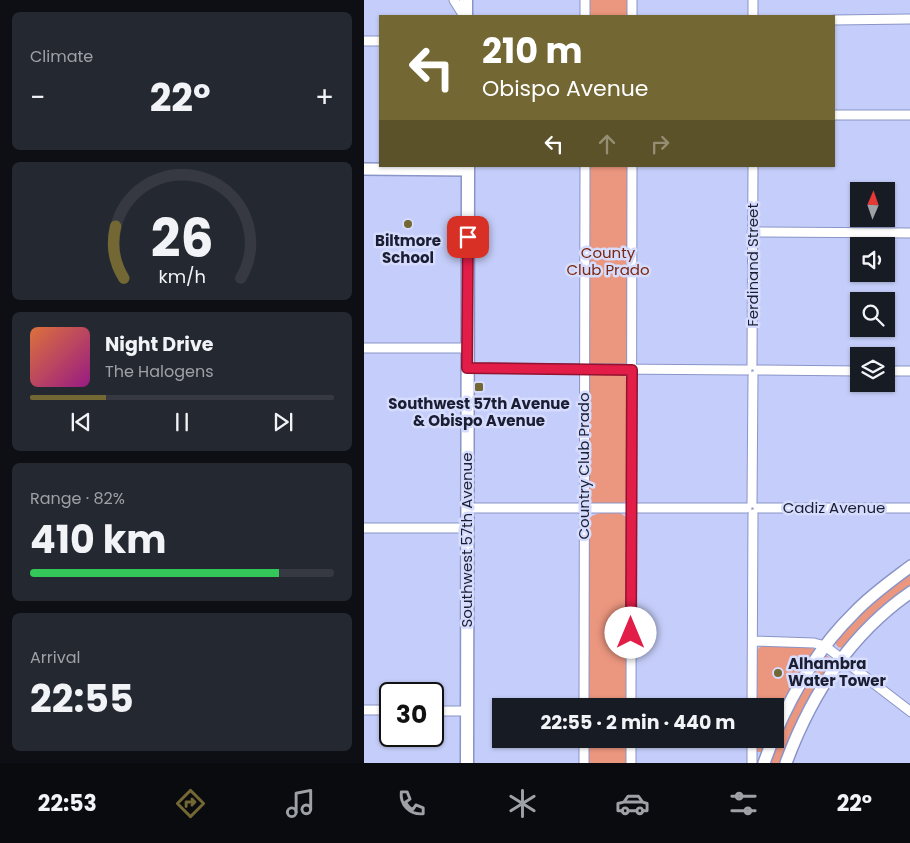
<!DOCTYPE html>
<html lang="en">
<head>
<meta charset="utf-8">
<style>
	body { margin:0; font-family:Poppins,sans-serif; background:#242831; color:#f1f3f6; height:100vh; display:flex; flex-direction:column; font-size:19px; white-space:nowrap }
	* { box-sizing:border-box; margin:0 }
	p { font-size:16px; color:#9ea1a6 }
	.icon { flex:none; width:28px; height:28px; fill:none; stroke:currentColor; stroke-width:2; stroke-linecap:round; stroke-linejoin:round }
	.map { position:relative; flex:1; overflow:hidden }
	.side { display:flex; flex-direction:column; gap:12px; padding:12px; background:#0d0f14; width:364px }
	.side>* { flex:none }
	.guide { position:absolute; left:15px; top:15px; width:456px; height:152px; border-radius:0px; box-shadow:0 1px 4px #0004; background:#736734; color:#fff; overflow:hidden }
	.needle { width:32px; rotate:2deg }
	.tools { position:absolute; left:486px; top:182px; display:grid; gap:10px }
	.tools a { display:grid; place-items:center; width:45px; height:45px; border-radius:0px; background:#171b24; box-shadow:0 1px 4px #0004; font-size:25px }
	.speed { position:absolute; left:15px; top:682px; display:flex; gap:10px; font-size:25px; font-weight:700; text-align:center }
	.speed>* { display:grid; place-content:center; width:65px; height:65px; border-radius:50%; background:#171b24; box-shadow:0 1px 4px #0004; line-height:1 }
	.speed .limit { border:2px solid #111; border-radius:8px; background:#fff; color:#111 }
	.pin { position:absolute; display:grid; place-items:center; width:42px; height:42px; color:#fff; margin:-21px; border-radius:10px; box-shadow:0 2px 8px #0006 }
	.me { position:absolute; width:55px; margin:-28px; rotate:0deg; stroke-linejoin:round; filter:drop-shadow(0 0 4px #0008) }
	.turn { display:flex; align-items:center; gap:18px; height:105px; padding:0 20px; font-size:22px }
	.turn .icon { width:65px; height:65px; stroke-width:2.5 }
	.turn b { display:block; font-size:35px; line-height:42px }
	.lanes { display:flex; align-items:center; height:48px; padding:0 20px; background:#0003; justify-content:center; gap:25px; direction:ltr }
	.lanes .off { opacity:.35 }
	.big { font-size:38px; font-weight:700; line-height:1.1 }
	.side .tile { flex:1; display:flex; flex-direction:column; justify-content:center; gap:8px; min-width:0; padding:0 18px; border-radius:8px; background:#242831 }
	.side .dial { align-items:center; gap:0 }
	.dial svg { height:130px; overflow:visible; fill:none; stroke:#363941; stroke-width:7; stroke-linecap:round; text-anchor:middle }
	.dial text { fill:#f1f3f6; stroke:none }
	.song { display:flex; align-items:center; gap:15px }
	.cover { width:60px; height:60px; border-radius:8px; background:linear-gradient(135deg,hsl(20 70% 55%),hsl(310 70% 35%)) }
	.played { height:5px; border-radius:2px; background:linear-gradient(90deg,#736734 25%,#363941 25%) }
	.keys { display:flex; justify-content:space-around; direction:ltr }
	.heat { display:flex; justify-content:space-between; align-items:center; font-size:28px; direction:ltr }
	.charge { height:8px; border-radius:4px; background:linear-gradient(90deg,#34c759 82%,#363941 0) }
	.trip { position:absolute; left:128px; top:698px; width:292px; height:50px; border-radius:0px; background:#171b24; box-shadow:0 1px 4px #0004; font-weight:700; line-height:50px; text-align:center }
	.dock { display:flex; height:80px; justify-content:space-around; align-items:center; background:#090b0e; color:#9ea1a6 }
	.dock .icon { width:35px; height:35px }
	.dock .selected { color:#736734 }
	.dock b { font-size:22px; color:#f1f3f6 }
	main { display:flex; flex:1; min-height:0 }
	.map>svg:first-child { display:block }
	.green { fill:#eb967f }
	.lines { fill:none; stroke-linecap:round; stroke-linejoin:round }
	.minor-casing { stroke:#8a94c7; stroke-width:11 }
	.tertiary-casing { stroke:#8a94c7; stroke-width:14 }
	.secondary-casing { stroke:#8a94c7; stroke-width:15 }
	.minor { stroke:#fff; stroke-width:9 }
	.tertiary { stroke:#fff; stroke-width:11 }
	.secondary { stroke:#fff; stroke-width:12 }
	.route-casing { stroke:#92132f; stroke-width:12 }
	.route { stroke:#e11d48; stroke-width:9 }
	.poi-dot { fill:#736734; stroke:#d5dcfd; stroke-width:2 }
	.labels { text-anchor:middle; stroke-width:5; stroke-linejoin:round; paint-order:stroke }
	.poi-label { font-size:15px; font-weight:bold; fill:#1b1e32; stroke:#d5dcfd }
	.park-label { font-size:15px; fill:#7b270f; stroke:#d5dcfd }
	.street-label { font-size:15px; fill:#1b1e32; stroke:#d5dcfd }
</style>
</head>
<body>
<main>
<section class="side">
<div class="tile"><p>Climate</p>
<div class="heat"><a>−</a><b class="big">22°</b><a>+</a></div>
</div>
<div class="tile dial"><svg viewBox="0 0 100 80">
<path d="M14 69A42 42 0 1 1 86 69"/>
<path d="M14 69A42 42 0 0 1 9 37" stroke="#736734"/>
<text x="50" y="56" font-size="32" font-weight="700">26</text>
<text x="50" y="72" font-size="11">km/h</text>
</svg></div>
<div class="tile">
<div class="song"><i class="cover"></i><div><b>Night Drive</b><p>The Halogens</p></div></div>
<div class="played"></div>
<div class="keys"><svg class="icon" aria-label="previous" viewBox="0 0 24 24"><path d="M18 5L8 12l10 7zM5 5v14"/></svg><svg class="icon" aria-label="pause" viewBox="0 0 24 24"><path d="M8 5v14M16 5v14"/></svg><svg class="icon" aria-label="next" viewBox="0 0 24 24"><path d="M6 5l10 7-10 7zM19 5v14"/></svg></div>
</div>
<div class="tile"><p>Range · 82%</p><b class="big">410 km</b><div class="charge"></div></div>
<div class="tile"><p>Arrival</p><b class="big">22:55</b></div>
</section>
<div class="map">
<svg width="547" height="763" viewBox="0 0 547 763">
	<rect width="100%" height="100%" fill="#c5cefa"/>
	<path class="green" d="M224,0h40v16h-40z
		M224,166h40v193l-2,4 -4,3h-29l-4,-4z
		M230,374h28l4,3 2,4 -1,116 -2,5 -4,2h-26l-5,-3 -3,-7 1,-113 2,-5z
		M256,513l6,4 2,5 -1,184h-40v-184c6,-12 21,-9 33,-9z
		M546,571v17l-67,60 -5,-1 -3,-4 12,-18z
		M401,645l44,2 5,2 2,3 -41,72v-18h-19l1,-56 3,-3z
		M463,656l5,3 1,4 -50,100h-16l34,-77 23,-29z
		M223,739h40v24h-40z
		M392,739h13l-6,13h-6z"/>
	<g class="lines">
		<g class="minor-casing">
			<path id="minor" d="M90,0l10,16
				M221,16v-16
				M268,16v-16
				M389,16v-16
				M470,20l77,-1
				M0,41h16
				M470,115h77
				M388,232l159,1
				M0,348h103
				M388,365l1,-199
				M103,368l280,2
				M394,370l101,1
				M522,371h25
				M388,503l1,-127
				M103,508h280
				M394,508h153
				M0,528h103
				M389,641l61,2 11,3 86,66
				M220,706l1,-540
				M267,706l1,-540
				M388,706l1,-192
				M0,710h26
				M69,711h34
				M220,763v-24
				M267,763v-24
				M388,763v-24"/>
		</g>
		<g class="tertiary-casing">
			<path id="tertiary" d="M0,169l104,1
				M411,734c19,-44 44,-87 79,-121 17,-18 37,-32 57,-47
				M400,763l9,-24
				M422,763c25,-68 64,-129 125,-171"/>
		</g>
		<g class="secondary-casing">
			<path id="secondary" d="M102,0v16
				M103,763l1,-597"/>
		</g>
		<use href="#minor" class="minor"/>
		<use href="#tertiary" class="tertiary"/>
		<use href="#secondary" class="secondary"/>
	</g>
	<g class="lines">
		<g class="route-casing">
			<path id="route" d="M104,237l-1,131 165,2 -1,263"/>
		</g>
		<use href="#route" class="route"/>
	</g>
	<g class="poi-dot">
		<circle cx="44" cy="224" r="5"/>
		<rect x="110" y="382" width="10" height="10" rx="2.5"/>
		<circle cx="414" cy="673" r="5"/>
	</g>
	<g class="labels">
		<g class="poi-label">
			<text x="44" y="246">Biltmore<tspan x="44" dy="17">School</tspan></text>
			<text x="115" y="409">Southwest 57th Avenue<tspan x="115" dy="17">&amp; Obispo Avenue</tspan></text>
			<text x="424" y="669" text-anchor="start">Alhambra<tspan x="424" dy="17">Water Tower</tspan></text>
		</g>
		<g class="park-label">
			<text x="244" y="258">County<tspan x="244" dy="17">Club Prado</tspan></text>
		</g>
		<g class="street-label">
			<text transform="translate(389 265) rotate(-90)" y="5">Ferdinand Street</text>
			<text transform="translate(220 466) rotate(-90)" y="5">Country Club Prado</text>
			<text x="470" y="513">Cadiz Avenue</text>
			<text transform="translate(103 540) rotate(-90)" y="5">Southwest 57th Avenue</text>
		</g>
	</g>
</svg>
<div class="tools">
<a><svg class="needle" viewBox="-14 -14 28 28"><path d="M0-13l5 13h-10z" fill="#e53935"/><path d="M0 13l5-13h-10z" fill="#9ea1a6"/></svg></a>
<a><svg class="icon" aria-label="sound" viewBox="0 0 24 24"><path d="M4 9h4l5-4v14l-5-4H4zM17 9q2 3 0 6"/></svg></a>
<a><svg class="icon" aria-label="search" viewBox="0 0 24 24"><circle cx="10" cy="10" r="6"/><path d="M15 15l6 6"/></svg></a>
<a><svg class="icon" aria-label="layers" viewBox="0 0 24 24"><path d="M12 4l9 5-9 5-9-5zM3 14l9 5 9-5"/></svg></a>
</div>
<div class="speed"><div class="limit">30</div></div>
<div class="pin" style="left:104px;top:237px;background:#d93025"><svg class="icon" aria-label="arrive" viewBox="0 0 24 24"><path d="M6 21V4h12l-3 4 3 4H6"/></svg></div>
<svg class="me" style="left:267px;top:633px" viewBox="-20 -20 40 40"><circle r="19" fill="#fff"/><path d="M0-13L10 11 0 6-10 11z" fill="#e11d48"/></svg>
<div class="trip">22:55 · 2 min · 440 m</div>
<div class="guide">
<div class="turn"><svg class="icon" aria-label="left" viewBox="0 0 24 24"><path d="M17 20v-9H6M10 6l-5 5 5 5"/></svg><div><b>210 m</b>Obispo Avenue</div></div>
<div class="lanes"><svg class="icon" aria-label="left" viewBox="0 0 24 24"><path d="M17 20v-9H6M10 6l-5 5 5 5"/></svg><svg class="icon off" aria-label="ahead" viewBox="0 0 24 24"><path d="M12 20V5M6 11l6-6 6 6"/></svg><svg class="icon off" aria-label="right" viewBox="0 0 24 24"><path d="M7 20v-9h11M14 6l5 5-5 5"/></svg></div>
</div>
</div>
</main>
<nav class="dock">
<b>22:53</b>
<svg class="icon selected" aria-label="directions" viewBox="0 0 24 24"><path d="M12 3l9 9-9 9-9-9zM9 14v-3h6M13 9l2 2-2 2"/></svg>
<svg class="icon" aria-label="music" viewBox="0 0 24 24"><path d="M9 18V5l10-2v13"/><circle cx="6" cy="18" r="3"/><circle cx="16" cy="16" r="3"/></svg>
<svg class="icon" aria-label="phone" viewBox="0 0 24 24"><path d="M5 4h4l2 5-3 2q2 4 5 5l2-3 5 2v4C11 20 4 13 5 4z"/></svg>
<svg class="icon" aria-label="climate" viewBox="0 0 24 24"><path d="M12 3v18M4 7l16 10M4 17L20 7"/></svg>
<svg class="icon" aria-label="car" viewBox="0 0 24 24"><path d="M5 17H2v-5l4-1 3-4h7l3 4 3 1v5h-3M9 17h6M6 11h13"/><circle cx="7" cy="17" r="2"/><circle cx="17" cy="17" r="2"/></svg>
<svg class="icon" aria-label="filters" viewBox="0 0 24 24"><path d="M4 7h16M4 17h16"/><circle cx="9" cy="7" r="2"/><circle cx="15" cy="17" r="2"/></svg>
<b>22°</b>
</nav>
</body>
</html>
